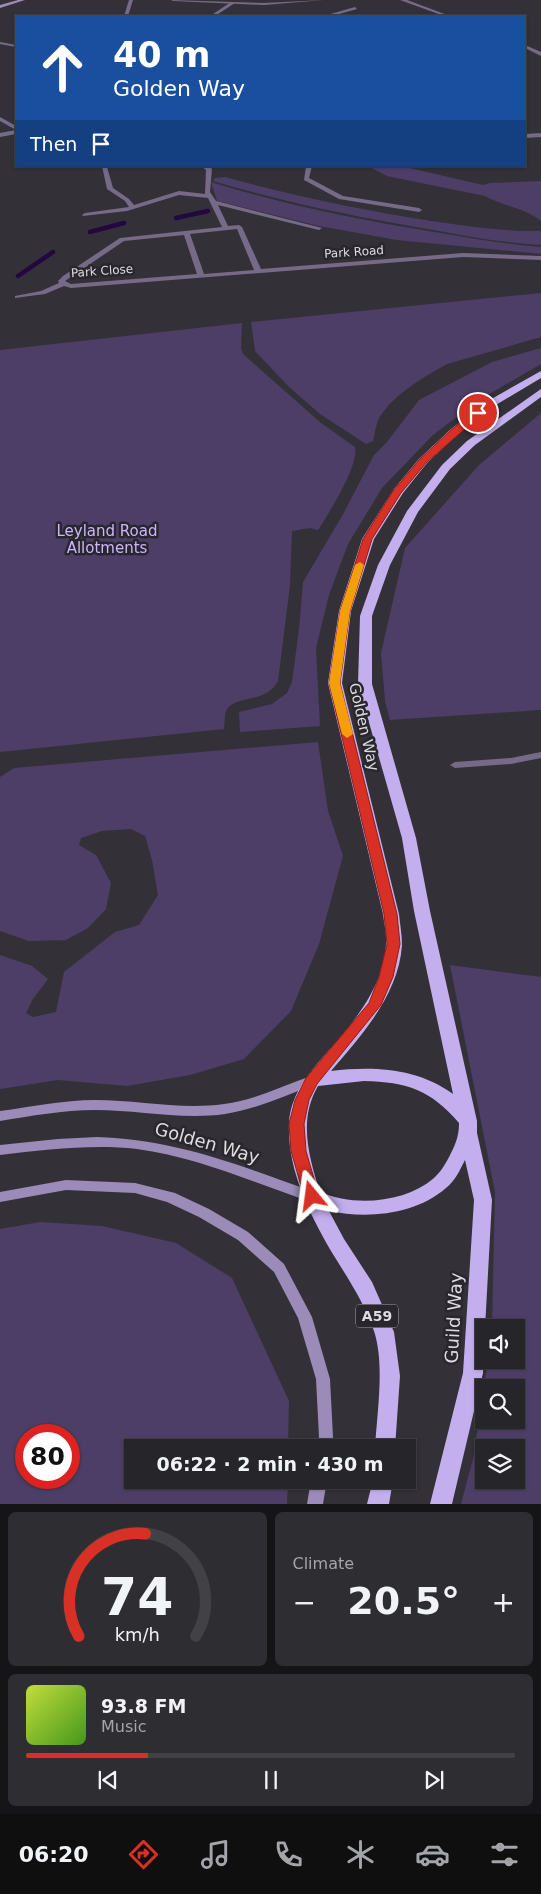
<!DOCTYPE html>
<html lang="en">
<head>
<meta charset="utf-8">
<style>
	body { margin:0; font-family:"DejaVu Sans",sans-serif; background:#2e2d31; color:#f1f3f6; height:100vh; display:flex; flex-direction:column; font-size:19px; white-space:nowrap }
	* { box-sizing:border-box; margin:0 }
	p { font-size:16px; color:#a4a5a8 }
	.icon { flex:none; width:28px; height:28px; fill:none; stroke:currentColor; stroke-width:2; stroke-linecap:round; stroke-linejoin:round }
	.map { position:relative; height:1504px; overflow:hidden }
	.drawer { display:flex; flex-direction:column; gap:8px; padding:8px; background:#151417; flex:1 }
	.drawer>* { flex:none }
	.guide { position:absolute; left:15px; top:15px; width:511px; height:152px; border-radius:0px; box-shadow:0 1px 4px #0004,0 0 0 1px #424246; background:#1a4fa0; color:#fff; overflow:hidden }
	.buttons { position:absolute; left:475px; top:1319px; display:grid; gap:10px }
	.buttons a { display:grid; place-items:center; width:50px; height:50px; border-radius:0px; background:#262529; box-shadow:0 1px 4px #0004,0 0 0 1px #424246; font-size:25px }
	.speed { position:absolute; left:15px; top:1424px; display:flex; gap:10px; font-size:25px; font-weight:700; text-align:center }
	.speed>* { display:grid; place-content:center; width:65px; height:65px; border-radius:50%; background:#262529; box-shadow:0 1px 4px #0004,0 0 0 1px #424246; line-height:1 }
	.speed .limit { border:8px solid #d22; background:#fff; color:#111 }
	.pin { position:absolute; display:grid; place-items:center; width:42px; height:42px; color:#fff; margin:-21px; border:2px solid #fff; border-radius:50%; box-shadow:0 1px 5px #0007 }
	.me { position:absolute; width:55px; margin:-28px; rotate:344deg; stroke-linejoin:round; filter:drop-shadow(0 0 4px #0008) }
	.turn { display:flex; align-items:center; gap:18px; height:105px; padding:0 15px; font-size:22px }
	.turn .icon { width:65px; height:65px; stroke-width:2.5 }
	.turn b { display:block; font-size:35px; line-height:42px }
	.then { display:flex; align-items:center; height:48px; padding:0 15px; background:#0003; gap:10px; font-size:19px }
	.big { font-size:38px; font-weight:700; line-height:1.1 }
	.drawer .card { flex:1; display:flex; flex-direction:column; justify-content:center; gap:8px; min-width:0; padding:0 18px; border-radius:8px; background:#2e2d31 }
	.drawer .dial { align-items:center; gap:0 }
	.dial svg { height:130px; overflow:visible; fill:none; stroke:#424246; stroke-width:7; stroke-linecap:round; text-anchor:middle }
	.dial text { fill:#f1f3f6; stroke:none }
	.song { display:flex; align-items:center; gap:15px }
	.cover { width:60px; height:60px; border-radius:8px; background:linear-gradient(135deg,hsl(70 70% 55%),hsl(100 70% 35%)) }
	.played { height:5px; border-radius:2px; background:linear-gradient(90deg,#d93025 25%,#424246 25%) }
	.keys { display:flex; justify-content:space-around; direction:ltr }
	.heat { display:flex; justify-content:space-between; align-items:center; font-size:28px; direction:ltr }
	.drawer .tiles { flex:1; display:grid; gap:8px; grid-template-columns:1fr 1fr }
	.card:last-child { grid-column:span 2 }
	.trip { position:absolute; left:124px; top:1439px; width:292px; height:50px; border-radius:0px; background:#262529; box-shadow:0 1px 4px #0004,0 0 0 1px #424246; font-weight:700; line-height:50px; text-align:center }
	.dock { display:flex; height:80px; justify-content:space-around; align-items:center; background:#0f0f10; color:#a4a5a8 }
	.dock .icon { width:35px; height:35px }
	.dock .selected { color:#d93025 }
	.dock b { font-size:22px; color:#f1f3f6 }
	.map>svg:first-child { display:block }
	.green { fill:#4d3e67; fill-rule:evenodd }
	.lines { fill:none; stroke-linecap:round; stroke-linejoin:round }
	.stream { stroke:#230740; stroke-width:4.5 }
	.minor { fill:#756b88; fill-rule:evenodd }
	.tertiary { fill:#756b88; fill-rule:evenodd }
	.secondary { fill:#9a8bb8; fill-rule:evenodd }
	.trunk { fill:#c3aeee; fill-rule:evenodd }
	.route { fill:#d93025; stroke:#8d1f18 }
	.slow { fill:#f59e0b }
	.labels { text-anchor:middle; stroke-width:5; stroke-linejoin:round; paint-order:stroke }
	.far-street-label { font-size:12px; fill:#dddce0; stroke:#29272d }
	.shield { fill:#29272d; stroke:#a7a6aa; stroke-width:1 }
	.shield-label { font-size:14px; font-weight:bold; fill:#dddce0 }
	.park-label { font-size:15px; fill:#cdb4fd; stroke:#29272d }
	.street-label { font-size:15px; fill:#dddce0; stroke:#29272d }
	.near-street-label { font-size:18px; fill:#dddce0; stroke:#29272d }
</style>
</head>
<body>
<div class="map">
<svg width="541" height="1504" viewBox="0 0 541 1504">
	<rect width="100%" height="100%" fill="#333137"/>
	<path class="green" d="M368,166h33l82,19 7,-2 51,-2v40c-16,-13 -38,-15 -56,-25l-98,-20z
		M225,177c68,19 136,33 206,44 37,5 73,11 110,10v14c-38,-2 -75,-9 -113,-16 -72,-12 -145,-27 -215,-48l2,-3z
		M211,182c71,22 144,37 217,49 37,6 75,13 113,16v7l-144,-14 -78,-14 -102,-25z
		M541,293v44l-94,27c-23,13 -50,28 -66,51 -5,7 -6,18 -8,26l-7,3 -46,-30 -31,-27 -34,-36 -4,-29z
		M242,323l-1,25 2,6 78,69 34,24c4,19 -26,66 -37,83l-8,-2 -18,3 -2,54 -12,96c-11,22 -43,15 -51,28 -3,5 -2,14 -3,20l-224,23v-402z
		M541,348v16l-62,36 -46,35 -51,53 -34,56 -19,51 -13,53 4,78 -80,6 -1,-20 33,-8 15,-11 5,-11 7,-53 4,-47 39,-66 32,-61 13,-13 32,-42 73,-38z
		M541,413v297l-151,10 -5,-19 -4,-48 24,-105 74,-83z
		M318,742l10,69 15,45 -24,88 -28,67 -47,48 -54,16 -63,11 -69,-6 -58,9v-134l32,11 16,13 -15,20 -7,14 7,4 23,-5 8,-40 51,-40 24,-7 19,-30 -6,-35 -7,-24 -14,-7 -29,2 -21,7 -2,7 17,10 15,28 -5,26 -18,19 -22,12 -37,1 -29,-10v-154l14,-9z
		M450,965l91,12v527h-80l12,-45 11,-71v32h32v-32l-32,-1 4,-27h28v-32l-24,-1 3,-135zM484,1448h32v32h-32z
		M40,1222l62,4 74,17 56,35 57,123 -1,46 -156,1v32h156l-1,24h-287v-275zM26,1435h43v43h-43z"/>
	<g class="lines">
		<path class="stream" d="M176,218l32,-7
			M90,232l34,-9
			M18,276l35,-24"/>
		<path class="minor" d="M129,0h4l-5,16h-4z
			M231,2l4,1 -20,13h-5z
			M355,7l2,2 -25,7 -19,-1 2,-1 12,1z
			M0,42l16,3v2l-16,-3z
			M0,117l16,9v4l-16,-9z
			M16,130v4l-16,3v-4z
			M541,133v4l-16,1v-4z
			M102,166l5,1 6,21 16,11 5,6 45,-14 26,3 1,-24 -5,-4h8l3,3 -2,23 6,9 106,27 -3,2 -101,-25 10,21 11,-1 3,2 19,42 202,-16 78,3v4l-78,-3 -392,31 -7,-2 -19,8 -30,4v-2l26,-5 18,-8 -1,-2 5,-5 57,-38 102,-11 -14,-29 -29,-3 -52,16 -44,5 -1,-1 3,-2 44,-6 -4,-6 -18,-12zM237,229l17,41 -50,4 -14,-40zM184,235l13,39 -126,10 -6,-3 59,-40z
			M306,166h6l-3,12 34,18 76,12 3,2 -3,2 -80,-13 -35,-19z
			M541,752v6l-30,6 -56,4 -5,-3 5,-3 56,-4z"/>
		<path class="tertiary" d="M171,0l93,3 60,-3 -60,5 -91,-4z
			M400,0h7l43,16h-6z
			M525,45l16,7v4l-16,-8z"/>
		<path class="secondary" d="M18,0h7l-25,8v-3z
			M311,1076l4,2 2,3 -2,3c-29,12 -59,25 -90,30 -44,6 -87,-4 -130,-4 -32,0 -64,6 -95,11v-10c31,-4 63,-11 95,-11 43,0 86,10 129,4 31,-4 58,-18 87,-28z
			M97,1137c79,2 147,30 220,56l2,4 -2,4 -5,1c-58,-19 -114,-45 -175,-53 -46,-5 -92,1 -137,6v-10l58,-6z
			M66,1180l69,3 40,10 34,16 39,23 36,32 28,53 18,62 3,58 -1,11h-15l2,-11 -3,-58 -18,-61 -24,-46 -36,-32 -39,-23 -32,-15 -32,-9 -69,-3 -66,12v-10z
			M311,1480h16l-4,24h-16z"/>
		<path class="trunk" d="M541,371v7l-47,28 -35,27 -32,30 -24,30 -29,46 -23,72 -9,72 57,231c1,10 3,21 3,31 -3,49 -40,90 -71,126 43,-5 86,-3 122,23l-39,-183 -12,-73 -44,-154 2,-68 18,-51 29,-54 35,-46 25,-24 74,-52v8l-66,48 -25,24 -32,43 -28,53 -18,51v68l44,154 14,73 47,210v12l15,67 -7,128h-1l-1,45 -31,131h-22l33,-131 11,-173 -9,-40c-5,10 -10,21 -19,28 -31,27 -79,31 -117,23l15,28 28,43 22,50 6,44 -5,72h-20c2,-36 10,-83 -1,-117 -10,-29 -27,-54 -43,-80 -22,-38 -44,-82 -42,-128 2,-31 22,-52 41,-74 26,-29 54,-64 56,-105 1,-10 -2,-20 -3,-30l-55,-231 11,-72 23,-72 32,-50 25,-30 32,-30 35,-27zM364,1081c43,1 67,9 95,42 0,10 -2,17 -6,26 -5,10 -10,21 -19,29 -29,25 -80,29 -114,14 -11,-35 -22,-72 -2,-106z
			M373,1480h20l-4,24h-22z"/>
	</g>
	<path class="route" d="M475,411l8,2 -57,50 -25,30 -29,46 -22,72 -10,72 57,231 3,30 -7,33 -12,28 -64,79 -8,16 -5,24 2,27 13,45 -2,5 -5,2 -6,-2 -2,-5 -13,-45 -2,-27 6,-24 11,-22 63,-75 10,-26 8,-33 -3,-30 -55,-231 11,-72 23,-72 30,-48 27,-32 32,-30z"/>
	<path class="slow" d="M360,562l4,3 -14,46 -10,72 13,51 -6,4 -5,-4 -13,-51 11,-72 15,-46z"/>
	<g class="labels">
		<g class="far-street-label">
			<text transform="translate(354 252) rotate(-4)" y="4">Park Road</text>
			<text transform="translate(102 271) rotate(-4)" y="4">Park Close</text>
		</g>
		<rect class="shield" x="356" y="1304.5" width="42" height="23" rx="4"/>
		<g class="shield-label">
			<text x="377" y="1321">A59</text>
		</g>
		<g class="park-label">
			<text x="107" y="536">Leyland Road<tspan x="107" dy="17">Allotments</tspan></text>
		</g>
		<g class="street-label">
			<text transform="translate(364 727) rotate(77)" y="5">Golden Way</text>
		</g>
		<g class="near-street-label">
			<text transform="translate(207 1143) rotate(16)" y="6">Golden Way</text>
			<text transform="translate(454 1318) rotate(-87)" y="6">Guild Way</text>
		</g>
	</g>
</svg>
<div class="buttons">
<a><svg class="icon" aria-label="sound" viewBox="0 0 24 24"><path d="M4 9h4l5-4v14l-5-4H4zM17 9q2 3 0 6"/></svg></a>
<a><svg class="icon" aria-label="search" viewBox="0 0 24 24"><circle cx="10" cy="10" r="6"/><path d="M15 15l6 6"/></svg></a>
<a><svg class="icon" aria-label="layers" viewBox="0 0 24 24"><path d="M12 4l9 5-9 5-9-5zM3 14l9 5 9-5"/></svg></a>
</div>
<div class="speed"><div class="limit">80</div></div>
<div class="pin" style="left:478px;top:413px;background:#d93025"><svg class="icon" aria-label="arrive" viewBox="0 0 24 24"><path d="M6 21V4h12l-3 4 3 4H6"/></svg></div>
<svg class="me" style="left:312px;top:1196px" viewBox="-20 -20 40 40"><path d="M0-17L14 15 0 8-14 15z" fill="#d93025" stroke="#fff" stroke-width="4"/></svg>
<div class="trip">06:22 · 2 min · 430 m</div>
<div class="guide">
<div class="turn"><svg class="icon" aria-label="ahead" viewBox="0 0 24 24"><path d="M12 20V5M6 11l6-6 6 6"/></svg><div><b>40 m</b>Golden Way</div></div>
<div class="then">Then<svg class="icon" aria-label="arrive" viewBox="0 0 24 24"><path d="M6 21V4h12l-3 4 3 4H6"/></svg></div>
</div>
</div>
<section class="drawer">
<div class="tiles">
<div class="card dial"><svg viewBox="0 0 100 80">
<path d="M14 69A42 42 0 1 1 86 69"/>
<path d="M14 69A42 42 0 0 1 55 6" stroke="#d93025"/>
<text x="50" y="56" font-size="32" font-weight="700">74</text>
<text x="50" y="72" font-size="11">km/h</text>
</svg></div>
<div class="card"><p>Climate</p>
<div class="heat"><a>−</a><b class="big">20.5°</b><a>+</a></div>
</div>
<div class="card">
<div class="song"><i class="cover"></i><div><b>93.8 FM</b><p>Music</p></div></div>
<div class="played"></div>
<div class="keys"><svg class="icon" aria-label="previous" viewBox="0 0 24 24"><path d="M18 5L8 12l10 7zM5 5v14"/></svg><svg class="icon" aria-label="pause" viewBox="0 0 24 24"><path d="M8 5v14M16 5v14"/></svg><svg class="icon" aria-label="next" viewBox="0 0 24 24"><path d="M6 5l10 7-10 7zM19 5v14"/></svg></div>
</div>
</div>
</section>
<nav class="dock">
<b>06:20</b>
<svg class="icon selected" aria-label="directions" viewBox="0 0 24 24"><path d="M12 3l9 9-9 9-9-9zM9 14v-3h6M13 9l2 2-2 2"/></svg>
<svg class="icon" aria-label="music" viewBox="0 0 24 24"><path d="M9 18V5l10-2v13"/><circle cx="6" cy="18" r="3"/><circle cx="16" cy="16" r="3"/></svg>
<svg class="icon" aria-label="phone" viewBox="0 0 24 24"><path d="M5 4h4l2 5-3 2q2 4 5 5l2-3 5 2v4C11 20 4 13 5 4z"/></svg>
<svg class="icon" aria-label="climate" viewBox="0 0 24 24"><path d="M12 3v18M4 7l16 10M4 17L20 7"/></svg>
<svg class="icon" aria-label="car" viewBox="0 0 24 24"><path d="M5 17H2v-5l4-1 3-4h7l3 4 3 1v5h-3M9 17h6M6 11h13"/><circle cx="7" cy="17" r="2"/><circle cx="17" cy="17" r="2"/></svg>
<svg class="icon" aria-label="filters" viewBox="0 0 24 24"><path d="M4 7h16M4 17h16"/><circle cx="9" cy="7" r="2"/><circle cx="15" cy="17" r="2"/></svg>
</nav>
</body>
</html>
